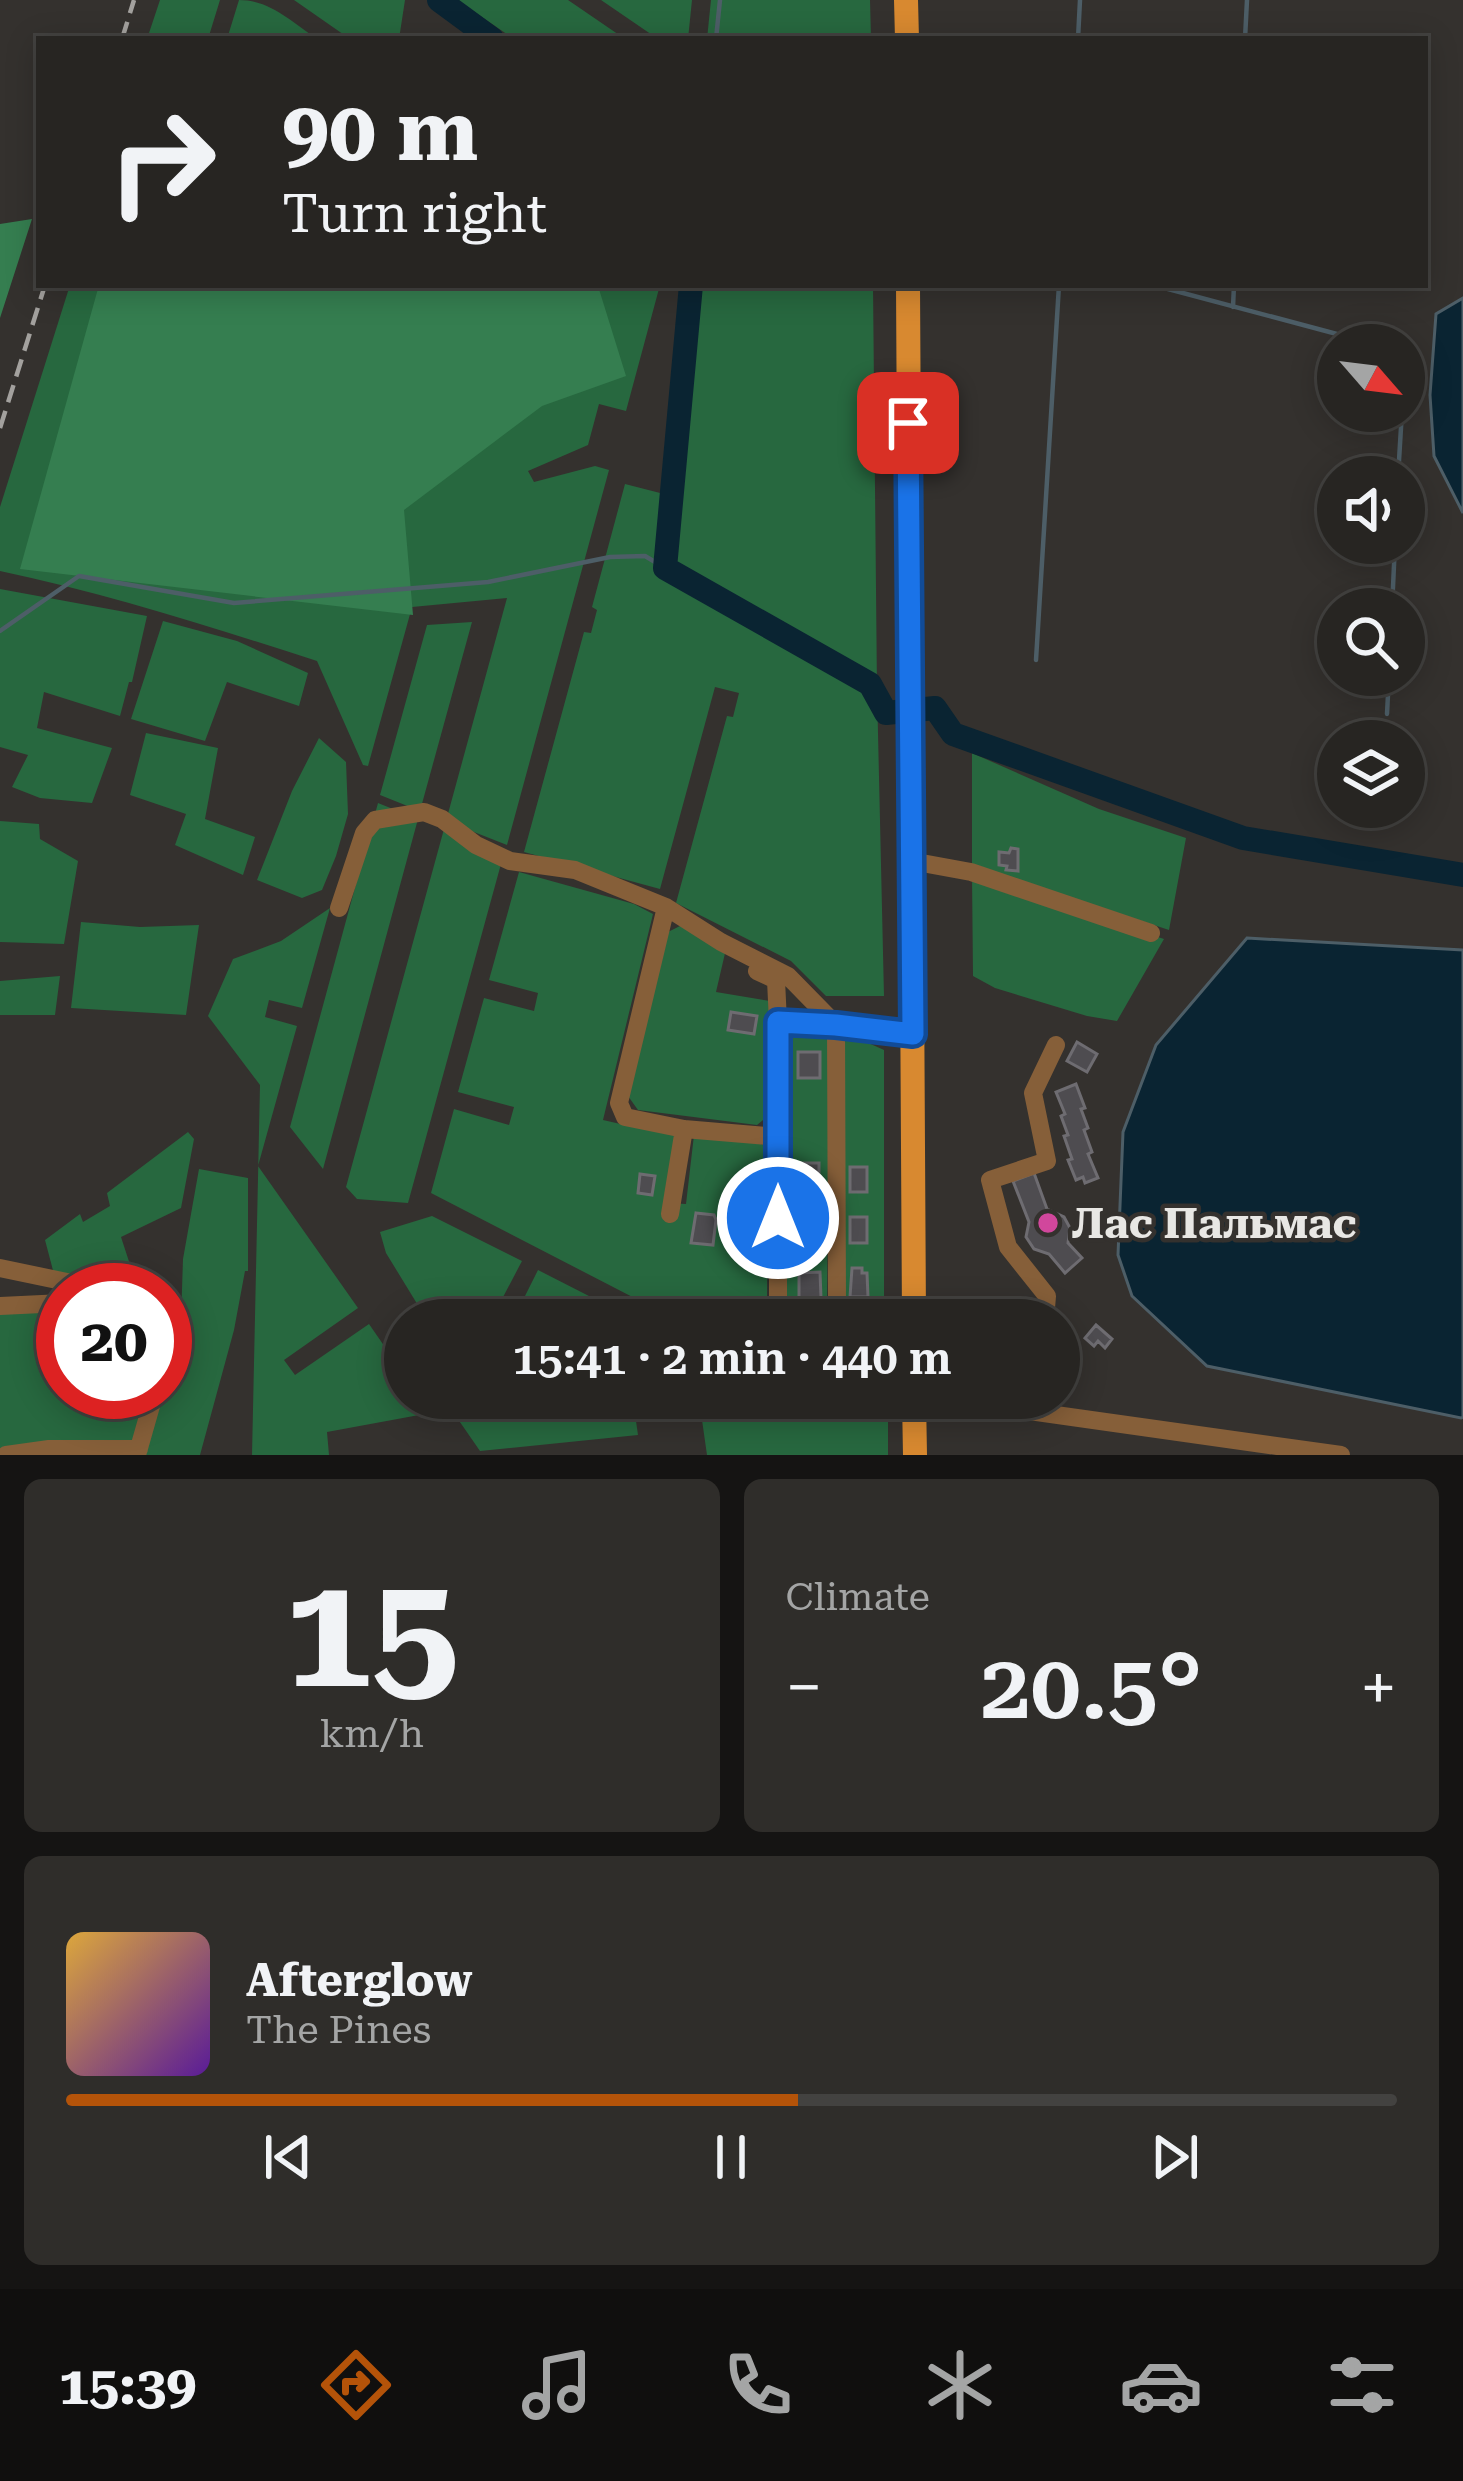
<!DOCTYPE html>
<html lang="en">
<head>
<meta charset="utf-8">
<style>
	body { margin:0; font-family:"Roboto Serif",serif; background:#2f2d2a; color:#f1f3f6; height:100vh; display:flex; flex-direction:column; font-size:45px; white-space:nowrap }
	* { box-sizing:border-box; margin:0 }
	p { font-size:39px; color:#a4a5a5 }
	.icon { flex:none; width:66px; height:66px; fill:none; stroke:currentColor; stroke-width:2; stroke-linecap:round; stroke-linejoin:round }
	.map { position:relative; height:1455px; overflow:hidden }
	.panel { display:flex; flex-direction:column; gap:24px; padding:24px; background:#151413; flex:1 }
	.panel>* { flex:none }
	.guide { position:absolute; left:36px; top:36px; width:1392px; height:252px; border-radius:0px; box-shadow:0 6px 30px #0003,0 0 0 3px #434240; background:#272522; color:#f1f3f6; overflow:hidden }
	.needle { width:78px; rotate:118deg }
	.buttons { position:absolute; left:1317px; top:324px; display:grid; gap:24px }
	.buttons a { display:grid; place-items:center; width:108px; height:108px; border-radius:50%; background:#272522; box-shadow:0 6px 30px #0003,0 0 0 3px #434240; font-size:60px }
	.speed { position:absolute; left:36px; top:1263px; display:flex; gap:24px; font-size:60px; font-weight:700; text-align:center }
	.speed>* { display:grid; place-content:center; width:156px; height:156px; border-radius:50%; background:#272522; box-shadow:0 6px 30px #0003,0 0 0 3px #434240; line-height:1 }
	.speed .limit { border:18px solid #d22; background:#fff; color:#111 }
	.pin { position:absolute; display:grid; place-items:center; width:102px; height:102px; color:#fff; margin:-51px; border-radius:24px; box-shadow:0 6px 18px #0006 }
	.me { position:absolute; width:132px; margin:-66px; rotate:0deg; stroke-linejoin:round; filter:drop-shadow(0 0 9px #0008) }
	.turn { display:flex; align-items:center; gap:42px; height:252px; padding:0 48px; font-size:54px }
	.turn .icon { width:156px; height:156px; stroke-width:2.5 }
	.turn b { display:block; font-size:84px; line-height:102px }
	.big { font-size:90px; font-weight:600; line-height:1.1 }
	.panel .tile { flex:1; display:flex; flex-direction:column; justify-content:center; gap:18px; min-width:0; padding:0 42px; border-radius:18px; background:#2f2d2a }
	.panel .dial { align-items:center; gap:0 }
	.dial b { font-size:156px; line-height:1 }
	.song { display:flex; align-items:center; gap:36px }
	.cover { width:144px; height:144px; border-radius:18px; background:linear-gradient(135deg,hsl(40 70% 55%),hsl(270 70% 35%)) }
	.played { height:12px; border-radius:6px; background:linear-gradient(90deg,#b45309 55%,#434240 55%) }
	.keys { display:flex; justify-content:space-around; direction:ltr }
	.heat { display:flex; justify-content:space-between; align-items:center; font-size:66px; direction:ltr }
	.panel .tiles { flex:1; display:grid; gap:24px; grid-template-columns:1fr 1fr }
	.tile:last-child { grid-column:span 2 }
	.trip { position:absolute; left:384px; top:1299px; width:696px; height:120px; border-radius:60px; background:#272522; box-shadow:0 6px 30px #0003,0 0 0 3px #434240; font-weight:600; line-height:120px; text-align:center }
	.menu { display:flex; height:192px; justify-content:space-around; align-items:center; background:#100f0e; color:#a4a5a5 }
	.menu .icon { width:84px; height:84px }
	.menu .current { color:#b45309 }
	.menu b { font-size:54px; color:#f1f3f6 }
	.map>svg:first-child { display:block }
	.green { fill:#27683f }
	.forest { fill:#357e50 }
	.water { fill:#0a2432; stroke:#4d5e67; stroke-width:3 }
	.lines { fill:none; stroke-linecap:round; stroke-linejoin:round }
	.stream { stroke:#4d5e67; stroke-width:4.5 }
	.river { stroke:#0a2432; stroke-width:24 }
	.building { fill:#4e4c50; stroke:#6e6c71; stroke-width:3 }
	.minor { stroke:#865f39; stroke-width:18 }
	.major { stroke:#d88930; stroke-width:24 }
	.rail { stroke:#a3a19e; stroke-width:4.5; stroke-dasharray:18 9; stroke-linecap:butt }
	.route-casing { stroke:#114b97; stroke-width:30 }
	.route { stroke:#1a73e8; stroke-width:21 }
	.hotel-dot { fill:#d1479c; stroke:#34312e; stroke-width:4.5 }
	.labels { text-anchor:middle; stroke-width:9; stroke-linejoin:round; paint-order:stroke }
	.poi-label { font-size:42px; font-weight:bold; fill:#e8e7e4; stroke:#34312e; text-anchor:start }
</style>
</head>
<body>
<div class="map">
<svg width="1463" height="1455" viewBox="0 0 1463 1455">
	<rect width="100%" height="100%" fill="#34312e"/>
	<path class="green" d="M160,0h60l-12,39h-61z
		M239,0c31,0 53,22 78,39h-90z
		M294,0h111l-6,39h-49z
		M457,0h111l57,39h-111z
		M601,0h91l-4,39h-30z
		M711,0h159l1,39h-164z
		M70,285h590l-34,126 -27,-7 -11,41 -60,26 6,11 61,-16 14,4 -102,375 -61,-24 61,-223 -95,9 -44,159 -5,-1 -46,-104c-105,-34 -209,-67 -317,-90v-64z
		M682,285h191l4,404 7,307h-58l-35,-35 -115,-58 51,-187 6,1 6,-24 -24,-6 -55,202 -136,-37 60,-220 7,1 6,-23 -5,-3 33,-123 39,10z
		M0,589l147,27 -15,66h-3l-9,34 -76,-24 -7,36 75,20 -20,55 -52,-5 -28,-11 16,-32 -28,-8z
		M163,621l74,20 71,32 -9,33 -72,-24 -22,59 -74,-22z
		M472,622l-52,189 -40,-16 47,-170z
		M146,733l72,15 -13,71 50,18 -12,38 -68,-30 11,-31 -56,-19z
		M319,738l27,24 2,52 -12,42 -14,34 -20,8 -45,-18 35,-89z
		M972,753l127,56 87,29 -17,92 -197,-65z
		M378,803l40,16 -95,350 -33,-42z
		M0,821l39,3 1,15 38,22 -14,83 -64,-2z
		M444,829l60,24 -96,350 -51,-4 -11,-12z
		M519,872l115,32 19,10 -50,206 35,8 38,5 -8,70 18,1 8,-69 74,10 -1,162 16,13h-106l-246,-127 23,-84 55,16 5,-18 -56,-15 26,-94 50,13 4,-18 -49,-13z
		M972,875l192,64 -47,82 -30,-5 -92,-28 -22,-12z
		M330,908l-28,100 -33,-8 -4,17 32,9 -39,140 100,142 -74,52 11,15 74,-51 36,52v22h15l10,15 -103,19 2,23h-77l8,-370 -52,-69 25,-57 48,-18z
		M81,922l59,5 59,-2 -13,90 -115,-7z
		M680,926l46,23 -10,43 54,9 -1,114 -12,10 -119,-15 -10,-14 40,-164z
		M60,976l-5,39h-55v-34z
		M829,1030l-2,278h-41l3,-275z
		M844,1032l40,18v257h-40z
		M188,1132l6,7 -13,69 -60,29 16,49 -74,4v3h-4l-14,-53 35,-26 3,8 27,-16 -3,-13z
		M199,1169l49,9v93h-3l-11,59 -34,125h-57l22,-63 16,-72 2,-61z
		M432,1216l90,45 -31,59h-64l-41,-67 -6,-21z
		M538,1270l98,50h-123z
		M63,1307v85h87l-15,51 -135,6v-140z
		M714,1398h74l14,7h86v50h-181l-5,-35z
		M453,1412l182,2 3,21 -158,16z"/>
	<path class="forest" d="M32,219l-32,99v-94z
		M99,285l499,1 28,90 -84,30 -138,104 9,105 -393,-46z"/>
	<path class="water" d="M1463,298v215l-29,-57 -4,-61 6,-81z
		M1247,938l216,12v467l-2,1 -254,-52 -75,-70 -14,-41 5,-123 33,-87z"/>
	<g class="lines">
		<path class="stream" d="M716,39l4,-39
			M1078,39l2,-39
			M1245,39l2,-39
			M1153,285l225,60
			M1233,307l1,-22
			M1404,352h3l-3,38
			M1398,477l4,-66
			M1392,609l3,-66
			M0,631l79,-55 155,27 254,-21 122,-25 35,-1 20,12
			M1036,660l23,-375
			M1387,714l2,-39"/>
		<path class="river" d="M439,0l53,39
			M691,285l-26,283 205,116 16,29 49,-5 18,26 290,104 220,37"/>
	</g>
	<path class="building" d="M1011,848l7,1v22l-12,-1 1,-4 -8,-1v-13l10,1z
		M731,1012l26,4 -3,18 -26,-4z
		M1077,1042l20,12 -10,18 -20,-11z
		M798,1052h22v26h-22z
		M1076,1084l9,24 -4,1 7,19 -4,2 8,22 -4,2 10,24 -13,5 -2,-6 -7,3 -8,-20 4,-1 -8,-23 4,-1 -7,-19 4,-2 -9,-22z
		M798,1163h21v26h-21z
		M850,1167h17v25h-17z
		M1034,1173l13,36 17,8 6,11 -2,15 14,15 -17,15 -16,-19 -15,-5 -8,-12 3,-15 -16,-41z
		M640,1174l15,2 -3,19 -14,-2z
		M696,1213l18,2 2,5 -3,25 -22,-2z
		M850,1217h17v26h-17z
		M798,1218h22v25l-21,1z
		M852,1268h10v5h5l1,24h-18z
		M820,1272l1,26h-22v-25z
		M1096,1325l16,14 -7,9 -7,-7 -4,5 -9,-8z"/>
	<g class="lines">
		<path class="minor" d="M911,861l60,11 180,61
			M666,907l-47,196 6,14 59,12 94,8
			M339,908l25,-75 11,-13 49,-8 18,7 34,26 34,16 65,9 91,37 55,35 67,34 48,49 1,277
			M757,971l19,9 2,42v278
			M778,1022l58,3 76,9
			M670,1214l14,-85
			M0,1268l105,22
			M165,1303l5,1 1,22 -6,29
			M0,1306l63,-3
			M1045,1320l2,-24 -39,-49 -18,-67 57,-19 -14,-68 23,-48
			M936,1398l405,57
			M6,1455l43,-6h90
			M137,1455l18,-63"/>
		<path class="major" d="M906,0l1,39
			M908,285l6,1035
			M914,1398l1,57"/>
		<path class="rail" d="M122,39l12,-39
			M0,428l45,-143"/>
	</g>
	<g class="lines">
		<g class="route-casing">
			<path id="route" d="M778,1218v-196l58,3 77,9 -5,-611"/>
		</g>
		<use href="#route" class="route"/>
	</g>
	<circle class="hotel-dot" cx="1048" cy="1223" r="12"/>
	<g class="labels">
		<g class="poi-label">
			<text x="1072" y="1238">Лас Пальмас</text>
		</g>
	</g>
</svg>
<div class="buttons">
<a><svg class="needle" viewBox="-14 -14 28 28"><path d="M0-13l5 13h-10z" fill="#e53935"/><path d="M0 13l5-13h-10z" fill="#a4a5a5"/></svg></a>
<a><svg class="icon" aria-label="sound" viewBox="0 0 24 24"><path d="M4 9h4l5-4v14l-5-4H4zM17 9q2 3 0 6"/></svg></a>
<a><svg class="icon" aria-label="search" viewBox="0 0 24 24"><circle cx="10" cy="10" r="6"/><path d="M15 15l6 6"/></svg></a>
<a><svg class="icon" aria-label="layers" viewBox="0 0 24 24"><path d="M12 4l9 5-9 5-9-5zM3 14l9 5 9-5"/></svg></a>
</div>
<div class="speed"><div class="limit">20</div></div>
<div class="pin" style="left:908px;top:423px;background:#d93025"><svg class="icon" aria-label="arrive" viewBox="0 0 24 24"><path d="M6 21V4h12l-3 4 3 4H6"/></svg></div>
<svg class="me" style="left:778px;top:1218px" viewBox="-20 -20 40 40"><circle r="17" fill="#1a73e8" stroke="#fff" stroke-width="3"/><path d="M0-11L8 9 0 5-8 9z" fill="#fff"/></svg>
<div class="trip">15:41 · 2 min · 440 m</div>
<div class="guide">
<div class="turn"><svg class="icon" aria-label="right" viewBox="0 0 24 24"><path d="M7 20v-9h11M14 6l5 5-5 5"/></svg><div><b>90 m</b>Turn right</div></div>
</div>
</div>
<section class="panel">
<div class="tiles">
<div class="tile dial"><b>15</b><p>km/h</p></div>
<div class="tile"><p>Climate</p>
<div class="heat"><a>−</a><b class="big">20.5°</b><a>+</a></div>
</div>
<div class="tile">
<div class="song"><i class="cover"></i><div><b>Afterglow</b><p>The Pines</p></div></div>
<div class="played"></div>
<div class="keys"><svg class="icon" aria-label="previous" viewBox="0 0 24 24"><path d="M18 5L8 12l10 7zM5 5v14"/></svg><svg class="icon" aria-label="pause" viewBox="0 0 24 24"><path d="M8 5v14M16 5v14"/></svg><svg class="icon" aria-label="next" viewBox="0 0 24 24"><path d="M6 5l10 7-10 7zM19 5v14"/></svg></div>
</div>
</div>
</section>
<nav class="menu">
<b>15:39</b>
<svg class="icon current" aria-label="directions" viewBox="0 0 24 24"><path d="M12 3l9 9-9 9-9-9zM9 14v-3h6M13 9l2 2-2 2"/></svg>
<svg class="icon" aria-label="music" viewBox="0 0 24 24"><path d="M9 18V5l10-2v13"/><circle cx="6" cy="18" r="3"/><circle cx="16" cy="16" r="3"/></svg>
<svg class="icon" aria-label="phone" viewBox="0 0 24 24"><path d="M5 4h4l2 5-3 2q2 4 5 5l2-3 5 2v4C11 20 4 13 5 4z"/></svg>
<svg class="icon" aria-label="climate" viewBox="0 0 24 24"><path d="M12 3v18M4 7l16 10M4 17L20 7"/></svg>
<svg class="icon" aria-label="car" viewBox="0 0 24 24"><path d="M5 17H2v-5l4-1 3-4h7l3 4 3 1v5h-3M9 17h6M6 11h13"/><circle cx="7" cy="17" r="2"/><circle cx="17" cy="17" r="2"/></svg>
<svg class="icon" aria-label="filters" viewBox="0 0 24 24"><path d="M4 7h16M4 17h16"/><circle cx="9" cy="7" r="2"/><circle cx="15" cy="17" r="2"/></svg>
</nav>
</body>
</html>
